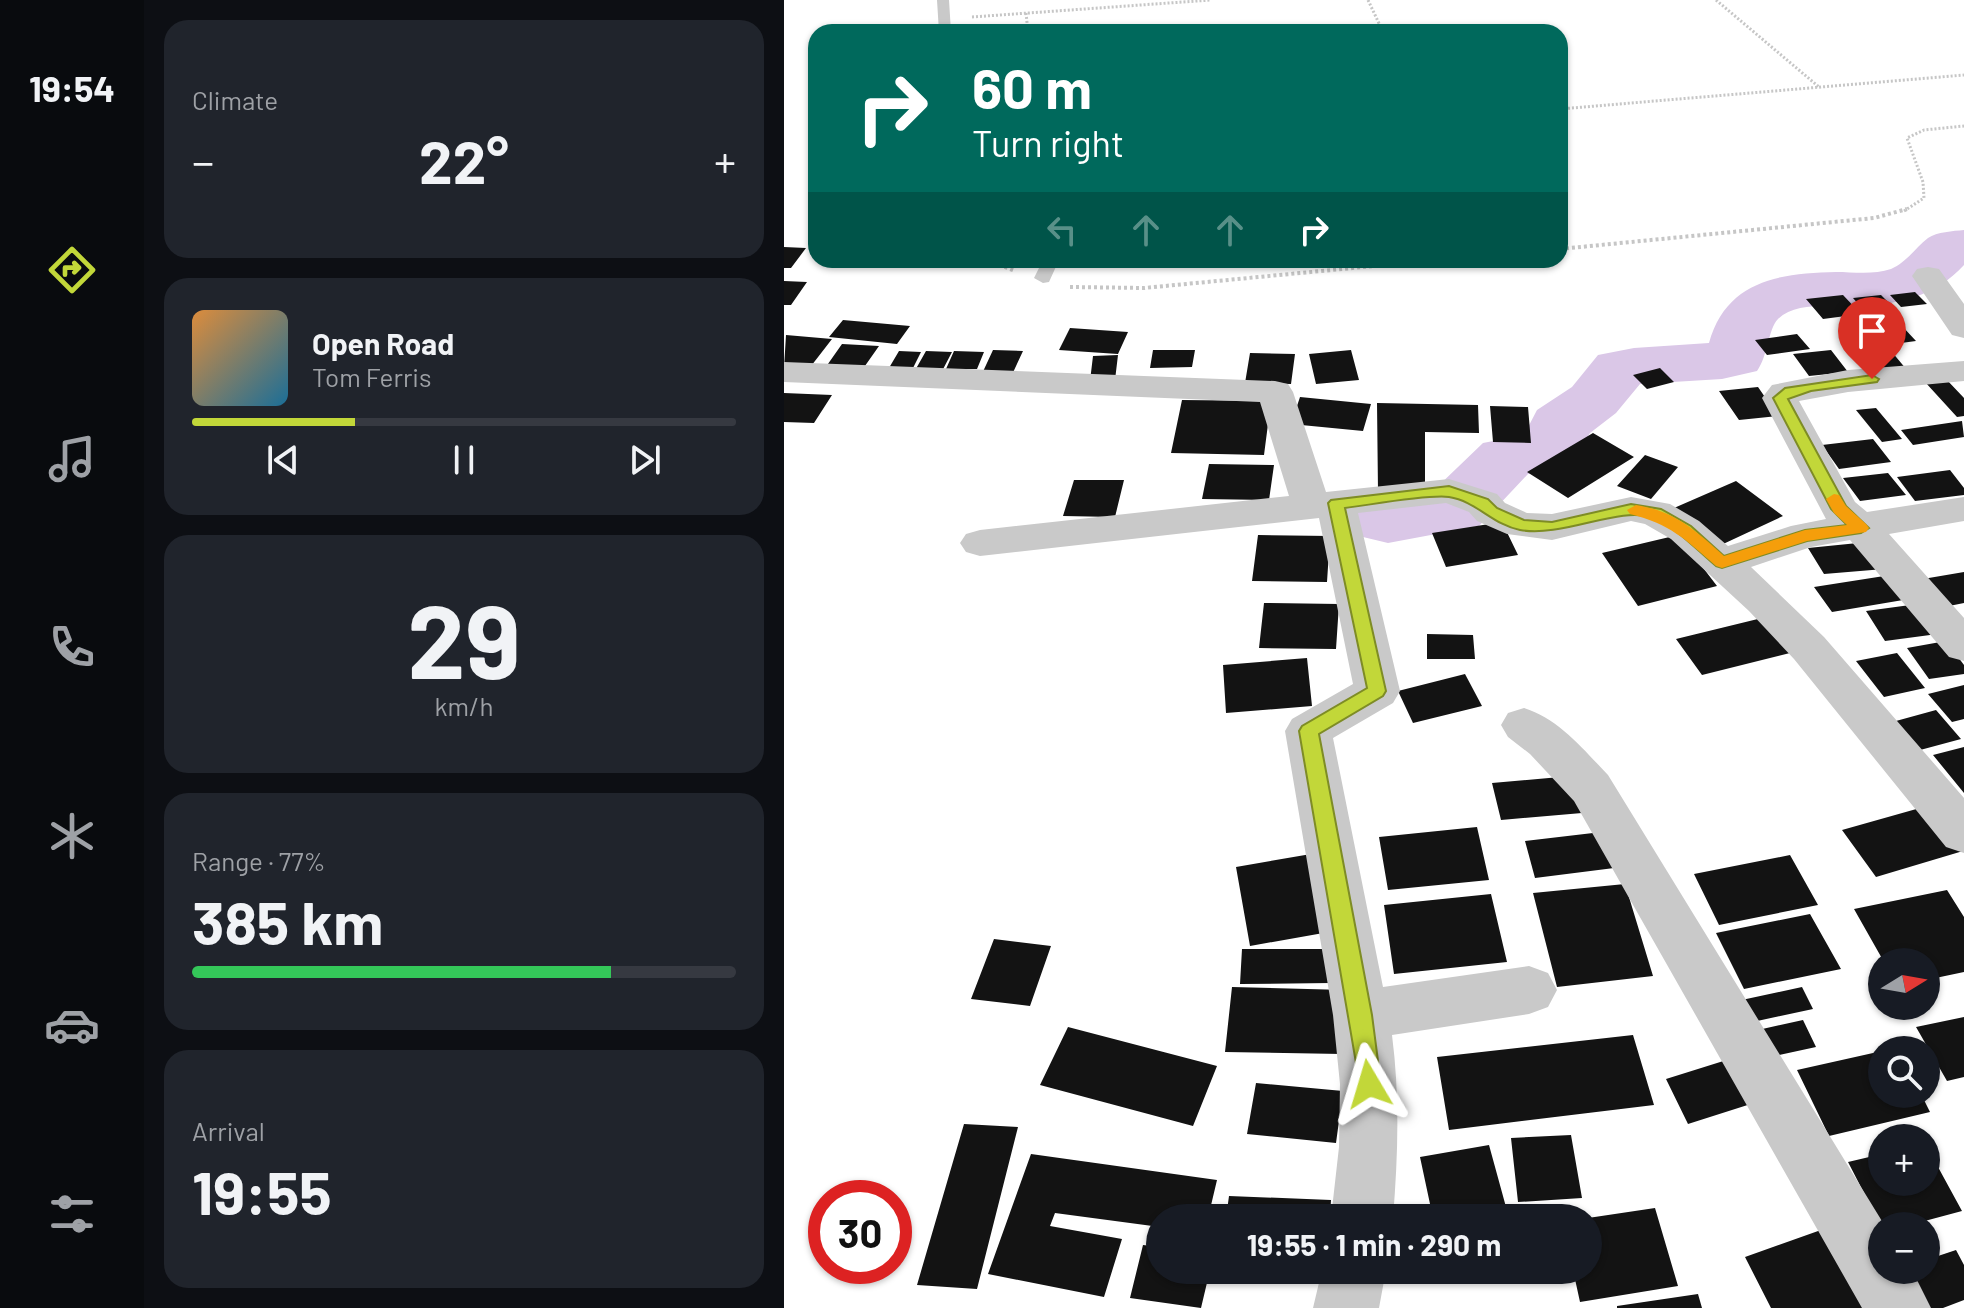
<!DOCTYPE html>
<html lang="en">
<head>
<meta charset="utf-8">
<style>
	body { margin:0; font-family:Barlow,sans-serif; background:#20242c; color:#f1f3f6; height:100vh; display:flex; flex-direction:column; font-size:30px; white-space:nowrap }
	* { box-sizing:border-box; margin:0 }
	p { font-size:26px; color:#9ea1a6 }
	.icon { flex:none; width:44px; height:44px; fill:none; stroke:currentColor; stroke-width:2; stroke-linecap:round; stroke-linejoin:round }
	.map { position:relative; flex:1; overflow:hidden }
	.details { display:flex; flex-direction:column; gap:20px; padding:20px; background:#0d0f14; width:640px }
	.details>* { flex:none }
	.hud { position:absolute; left:24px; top:24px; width:760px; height:244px; border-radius:24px; box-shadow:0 2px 6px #0004; background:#00695c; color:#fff; overflow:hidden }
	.needle { width:52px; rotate:79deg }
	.controls { position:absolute; left:1084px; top:948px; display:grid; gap:16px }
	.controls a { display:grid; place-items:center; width:72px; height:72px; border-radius:50%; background:#171b24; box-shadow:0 2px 6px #0004; font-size:40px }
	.speed { position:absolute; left:24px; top:1180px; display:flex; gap:16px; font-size:40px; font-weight:700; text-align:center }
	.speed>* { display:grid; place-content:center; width:104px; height:104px; border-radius:50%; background:#171b24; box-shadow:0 2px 6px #0004; line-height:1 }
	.speed .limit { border:12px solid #d22; background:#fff; color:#111 }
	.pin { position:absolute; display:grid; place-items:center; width:68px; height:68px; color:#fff; margin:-82px -34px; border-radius:50% 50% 50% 0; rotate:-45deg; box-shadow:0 0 8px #0007 }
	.pin .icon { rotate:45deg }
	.me { position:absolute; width:88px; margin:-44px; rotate:353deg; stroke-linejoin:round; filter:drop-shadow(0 0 6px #0008) }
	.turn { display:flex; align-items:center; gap:28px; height:168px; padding:0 32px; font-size:36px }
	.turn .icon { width:104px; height:104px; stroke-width:2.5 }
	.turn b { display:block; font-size:56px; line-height:68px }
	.lanes { display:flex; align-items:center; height:76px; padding:0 32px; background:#0003; justify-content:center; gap:40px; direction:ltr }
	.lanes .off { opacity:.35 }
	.big { font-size:60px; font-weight:700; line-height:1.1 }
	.details .widget { flex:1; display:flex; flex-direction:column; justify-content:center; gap:12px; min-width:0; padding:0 28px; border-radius:24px; background:#20242c }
	.details .dial { align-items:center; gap:0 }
	.dial b { font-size:104px; line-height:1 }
	.song { display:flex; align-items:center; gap:24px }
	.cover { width:96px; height:96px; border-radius:12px; background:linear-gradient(135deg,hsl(30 70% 55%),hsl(200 70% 35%)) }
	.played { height:8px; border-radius:4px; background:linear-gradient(90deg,#c2d739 30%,#363941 30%) }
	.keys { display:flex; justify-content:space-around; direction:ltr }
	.heat { display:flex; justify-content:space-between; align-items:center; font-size:44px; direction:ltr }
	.charge { height:12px; border-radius:6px; background:linear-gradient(90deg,#34c759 77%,#363941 0) }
	.trip { position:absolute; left:362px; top:1204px; width:456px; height:80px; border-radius:40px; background:#171b24; box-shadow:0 2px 6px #0004; font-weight:700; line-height:80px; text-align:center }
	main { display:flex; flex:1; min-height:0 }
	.tab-bar { display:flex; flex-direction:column; width:144px; justify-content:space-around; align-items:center; background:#090b0e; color:#9ea1a6 }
	.tab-bar .icon { width:56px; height:56px }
	.tab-bar .current { color:#c2d739 }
	.tab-bar b { font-size:36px; color:#f1f3f6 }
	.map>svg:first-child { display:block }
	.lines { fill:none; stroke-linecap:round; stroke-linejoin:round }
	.river { fill:#dac7e7; fill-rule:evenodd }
	.building { fill:#131313 }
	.path-far1 { stroke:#c6c6c6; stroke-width:3; stroke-dasharray:2 2; stroke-linecap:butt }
	.path { stroke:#c6c6c6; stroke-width:4; stroke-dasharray:3 3; stroke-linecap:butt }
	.lane { fill:#c9c9c9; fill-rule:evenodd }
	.street { fill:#c9c9c9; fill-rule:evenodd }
	.route { fill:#c2d739; stroke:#7e8c25; stroke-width:2 }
	.slow { fill:#f59e0b }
</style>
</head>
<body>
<main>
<nav class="tab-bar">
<b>19:54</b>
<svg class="icon current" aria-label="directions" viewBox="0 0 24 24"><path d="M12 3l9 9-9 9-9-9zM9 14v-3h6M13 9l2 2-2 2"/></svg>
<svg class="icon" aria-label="music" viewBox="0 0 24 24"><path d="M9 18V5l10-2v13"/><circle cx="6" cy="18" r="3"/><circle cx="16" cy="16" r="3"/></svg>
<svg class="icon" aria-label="phone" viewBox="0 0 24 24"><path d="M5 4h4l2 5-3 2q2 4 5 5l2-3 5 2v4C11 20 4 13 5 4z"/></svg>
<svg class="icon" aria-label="climate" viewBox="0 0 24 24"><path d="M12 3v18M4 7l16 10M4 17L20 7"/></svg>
<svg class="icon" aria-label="car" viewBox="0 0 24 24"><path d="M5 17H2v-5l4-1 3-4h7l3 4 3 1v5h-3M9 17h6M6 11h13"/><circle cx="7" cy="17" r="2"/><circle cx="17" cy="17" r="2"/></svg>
<svg class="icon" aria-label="filters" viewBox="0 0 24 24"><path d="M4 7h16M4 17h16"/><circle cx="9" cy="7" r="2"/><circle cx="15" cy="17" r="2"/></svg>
</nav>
<section class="details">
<div class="widget"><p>Climate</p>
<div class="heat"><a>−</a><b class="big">22°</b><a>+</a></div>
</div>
<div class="widget">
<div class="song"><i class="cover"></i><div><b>Open Road</b><p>Tom Ferris</p></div></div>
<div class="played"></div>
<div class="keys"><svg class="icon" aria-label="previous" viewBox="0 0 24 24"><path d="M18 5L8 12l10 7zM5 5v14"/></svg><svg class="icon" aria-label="pause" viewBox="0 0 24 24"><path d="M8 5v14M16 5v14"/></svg><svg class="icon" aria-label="next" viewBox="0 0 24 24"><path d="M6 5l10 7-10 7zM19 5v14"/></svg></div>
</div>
<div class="widget dial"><b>29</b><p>km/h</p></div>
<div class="widget"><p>Range · 77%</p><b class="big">385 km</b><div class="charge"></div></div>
<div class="widget"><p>Arrival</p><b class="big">19:55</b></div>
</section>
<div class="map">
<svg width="1180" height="1308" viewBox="0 0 1180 1308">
	<rect width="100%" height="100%" fill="#fff"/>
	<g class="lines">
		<path class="river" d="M1180,230v35c-28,31 -66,40 -107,41 -25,1 -60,-5 -79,13 -10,10 -10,37 -21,52l-35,8 -82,5 -24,29 -26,20 -22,33 -40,8 -49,52 -91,17 -25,-6 -10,-16 10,-16 70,-14 50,-48 41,-8 13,-25 35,-23 26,-32 36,-7 75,-5c17,-62 70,-70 127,-71 17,0 38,3 55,-3 16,-7 24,-21 37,-31 9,-6 25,-7 36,-8z"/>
	</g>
	<path class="building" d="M0,247l22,1 -15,20h-7z
		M0,281l23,1 -16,23h-7z
		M1131,292l12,12 -26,3 -11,-12z
		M1059,295l18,19 -38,5 -17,-20z
		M1097,295l14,14 -29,4 -13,-15z
		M59,320l67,6 -13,18 -68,-7z
		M1118,326l14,15 -30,4 21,25 -35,4 -20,-25 24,-2 -14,-17z
		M286,328l58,4 -10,22 -59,-4z
		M1013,334l13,15 -43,6 -12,-15z
		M2,335l46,4 -24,31 -24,-2z
		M58,344l37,2 -19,27 -37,-2z
		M209,350l30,1 -13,28 -30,-1z
		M369,350h42l-3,17 -42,1z
		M567,350l8,30 -43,4 -7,-30z
		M1047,350l17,22 -39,4 -16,-22z
		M115,351l22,1 -11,22 -24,-1z
		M142,351l26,1 -12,23 -27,-1z
		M170,351l30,1 -7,17h-31z
		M466,353l45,1 -4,30 -46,-1z
		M334,355l-3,25 -25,1 3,-25z
		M876,368l14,14 -27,7 -14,-14z
		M1162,379l18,19v18l-7,1 -32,-35z
		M974,387l20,29 -39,4 -20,-29z
		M0,393l48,2 -18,28 -30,-1z
		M516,397l71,7 -8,27 -72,-7z
		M398,400l89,1 -7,54 -93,-2z
		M593,403l101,2 1,28 -54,-1v61l-47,-1z
		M706,406l38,1 3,36 -38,-1z
		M1092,408l26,31 -20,3 -26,-32z
		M1178,421l2,16 -51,8 -12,-15z
		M809,433l41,24 -66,41 -41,-26z
		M1089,439l18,23 -52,7 -17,-24z
		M861,455l33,12 -27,32 -34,-13z
		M425,464l65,1 -5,35 -67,-1z
		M1166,470l14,18v7l-49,6 -18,-24z
		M1104,473l18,22 -46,6 -17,-23z
		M290,480h50l-9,37 -52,-1z
		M952,481l47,35 -62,29 -47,-37z
		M718,522l16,33 -72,12 -14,-34z
		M474,535l72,1 -3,46 -75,-1z
		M894,535l39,51 -79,20 -36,-53z
		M1084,542l16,27 -60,5 -16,-26z
		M1180,572v31l-25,5 -22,-28z
		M1113,574l18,24 -83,14 -18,-25z
		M480,603l75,1 -3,45 -77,-1z
		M1141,603l20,30 -60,8 -19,-30z
		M982,617l28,35 -92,23 -26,-36z
		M643,634l46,1 2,24h-48z
		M1162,641l18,24v9l-35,5 -22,-31z
		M1113,653l28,35 -41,9 -28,-36z
		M523,658l5,48 -86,7 -3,-48z
		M681,674l17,32 -69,17 -15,-32z
		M1180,685v34l-12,3 -24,-28z
		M1152,710l25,29 -52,14 -24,-29z
		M1180,747v46l-31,-38z
		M787,776l11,37 -81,7 -9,-37z
		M1143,806l36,45 -87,26 -34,-47z
		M693,827l12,53 -101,10 -9,-53z
		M826,831l12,36 -87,11 -10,-37z
		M527,854l18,78 -79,14 -14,-79z
		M1006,855l28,50 -99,20 -25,-51z
		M841,884l28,92 -96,11 -24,-94z
		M1163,890l17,27v55l-38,8v-18h-42l-30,-53z
		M707,894l16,68 -113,12 -10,-69z
		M1026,914l31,55 -97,20 -28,-56z
		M210,939l57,7 -21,60 -59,-7z
		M458,949h90l-1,34 -91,1z
		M448,987l113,3 -3,64 -117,-2z
		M1018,987l11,22 -65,14 -11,-22z
		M1180,1017v60l-17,4 -31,-54z
		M1019,1020l13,27 -55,12 -12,-27z
		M284,1027l149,39 -24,60 -153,-41z
		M849,1035l21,70 -205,25 -12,-73z
		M1098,1051v43h39l9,18 -101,24 -32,-66z
		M949,1058l24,44 -69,22 -22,-45z
		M472,1083l87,8 -7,52 -89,-9z
		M180,1124l54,3 -41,162 -60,-4z
		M787,1135l11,63 -64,4 -7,-64z
		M705,1145l17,62 -73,11 -13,-61z
		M1142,1145l36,66 -56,15h-25l-33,-64 34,-8v28h44z
		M247,1154l186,26 -9,38h-48v9l-105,-14 -5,13 72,13 -18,58 -116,-23z
		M445,1196l102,4 -1,18h-104z
		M871,1208l23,78 -98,16 -7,-32h15v-52z
		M1051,1225l46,83h-110l-26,-51z
		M359,1245l17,2v23h50l-9,38 -71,-10z
		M1172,1250l8,15v35l-21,8h-34l-12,-38h29v-10z
		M435,1270h107l-1,12 -106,-5z
		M914,1294l4,14h-85v-2z"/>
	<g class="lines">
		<path class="path-far1" d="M584,0l15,32
			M932,0l103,87
			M242,13l2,19
			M188,17l239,-17
			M776,109l404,-34
			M1120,211l20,-13 -1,-16 -16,-44 17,-8 40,-4"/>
		<path class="path" d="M776,249l314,-31 33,-9
			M204,260l27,11
			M286,287l74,1 292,-28"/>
		<path class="lane" d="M153,0h12l2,32h-12z
			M32,156v22l-8,-5v-12z
			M259,260h16l-10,22 -6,1 -9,-5z"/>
		<path class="street" d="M1144,267l11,2 25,35v34l-12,-3 -40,-59 5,-7z
			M1180,361v20l-116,11 -49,9 56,101 12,10 97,-15v24l-75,13 75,84v43l-15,-4 -99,-117 -39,7 -60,20 73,70 140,161v55l-18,-6 -152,-188 -45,-48 -78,-72 -26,-15 -14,-3 -79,19 -45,-6 -30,-13 -8,-9 -23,-9 -88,10 42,178 -7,12 -60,35 50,249 146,-21 19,7 9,17 -9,17 -19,7 -137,21c8,62 6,121 1,183h-62l8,-71 1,-63 -7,-69 -48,-284 7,-12 61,-35 -34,-166 -339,38 -14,-4 -6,-9 6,-9 14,-4 309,-34 -29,-94 -476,-20v-20l491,19 13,3 5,8 33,100 123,-13 48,15 8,9 22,10 25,1 79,-17 39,7 29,17 29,25 63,-20 35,-7 -64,-121 10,-13 76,-15z
			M740,708c35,11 59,41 84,67l277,451h-3v44h30l19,38h-69l-288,-507 -44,-47 -22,-17 -7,-12 7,-12z
			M538,1270h64l-7,38h-66z"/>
	</g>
	<path class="route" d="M1088,375l7,4 -2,3 -66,9 -23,8 58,107 23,22 -8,5 -54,8 -85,27 -6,-2c-20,-17 -39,-38 -63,-48 -33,-13 -90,20 -133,12 -27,-5 -44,-29 -71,-33 -21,-3 -79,8 -104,11l41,183 -3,5 -64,38 53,281 9,69 -3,8 -9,4 -8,-4 -62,-361 3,-5 65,-38 -39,-185 3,-3 118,-14 39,13 9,9 27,12 28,2 79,-18 30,5 30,17 33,30 81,-26 42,-5 -16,-16 -58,-111 12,-10z"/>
	<path class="slow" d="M1050,494l5,1 7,11 20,18 3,4 -3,4 -59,9 -85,27 -6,-2c-31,-27 -46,-42 -86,-52l-3,-4 9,-5c39,6 59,25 88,51l81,-26 42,-5 -13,-12 -8,-14z"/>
</svg>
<div class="controls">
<a><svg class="needle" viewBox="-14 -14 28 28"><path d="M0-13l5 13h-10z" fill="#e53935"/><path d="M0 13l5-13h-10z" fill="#9ea1a6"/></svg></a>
<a><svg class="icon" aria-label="search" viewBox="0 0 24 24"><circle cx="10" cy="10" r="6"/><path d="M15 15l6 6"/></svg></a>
<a>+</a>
<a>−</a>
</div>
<div class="speed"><div class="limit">30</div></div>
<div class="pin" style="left:1088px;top:379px;background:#d93025"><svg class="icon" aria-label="arrive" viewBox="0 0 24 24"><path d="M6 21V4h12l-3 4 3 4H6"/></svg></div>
<svg class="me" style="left:585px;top:1084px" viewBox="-20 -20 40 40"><path d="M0-17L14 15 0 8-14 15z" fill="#c2d739" stroke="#fff" stroke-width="4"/></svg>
<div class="trip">19:55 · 1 min · 290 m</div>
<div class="hud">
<div class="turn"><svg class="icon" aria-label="right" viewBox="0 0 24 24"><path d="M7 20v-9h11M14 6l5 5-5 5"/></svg><div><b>60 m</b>Turn right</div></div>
<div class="lanes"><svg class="icon off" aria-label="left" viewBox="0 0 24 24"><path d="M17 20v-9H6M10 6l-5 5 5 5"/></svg><svg class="icon off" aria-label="ahead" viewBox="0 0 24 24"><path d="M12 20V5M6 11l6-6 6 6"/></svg><svg class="icon off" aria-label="ahead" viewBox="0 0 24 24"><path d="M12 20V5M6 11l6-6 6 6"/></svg><svg class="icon" aria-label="right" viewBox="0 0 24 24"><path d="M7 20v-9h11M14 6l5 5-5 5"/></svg></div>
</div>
</div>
</main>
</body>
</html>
